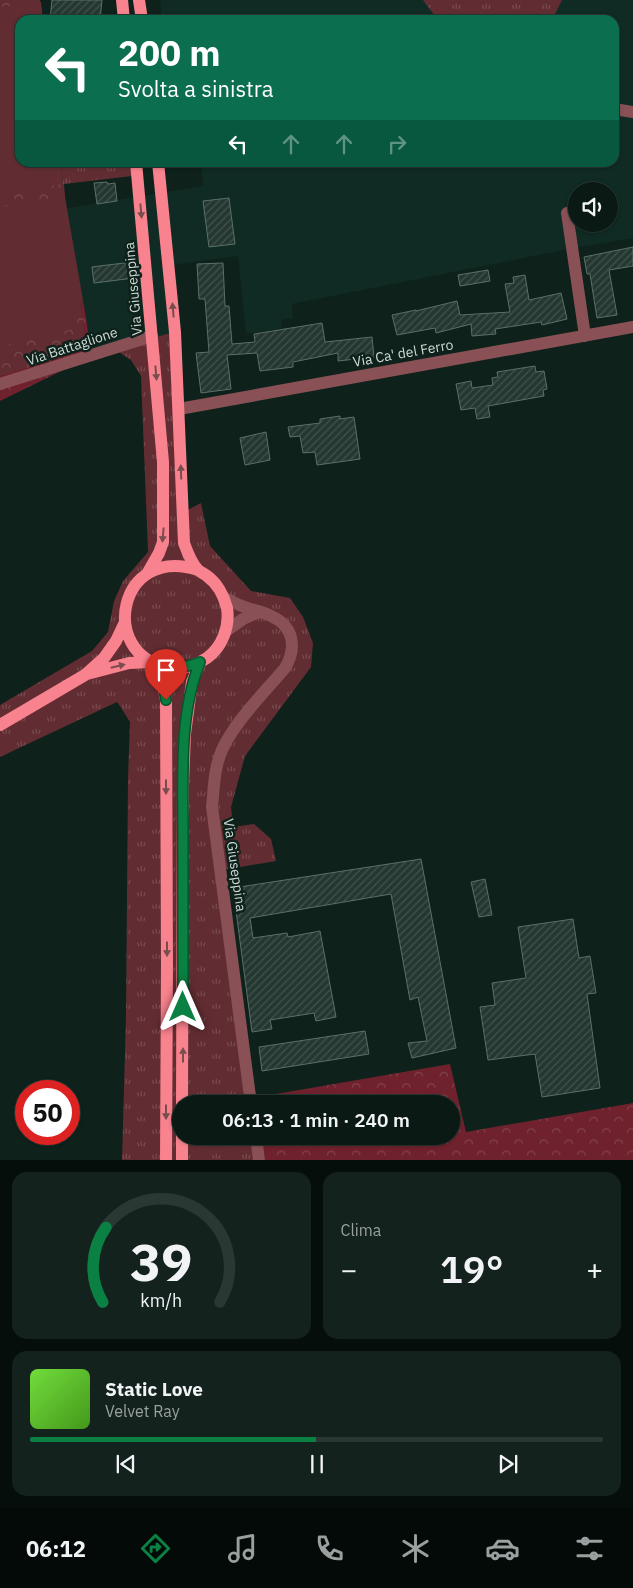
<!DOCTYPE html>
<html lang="it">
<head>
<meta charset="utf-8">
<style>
	body { margin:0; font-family:"IBM Plex Sans",sans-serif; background:#13221d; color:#f1f3f6; height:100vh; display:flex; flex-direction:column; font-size:19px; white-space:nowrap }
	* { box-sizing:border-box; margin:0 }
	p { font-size:16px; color:#99a0a0 }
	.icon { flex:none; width:28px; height:28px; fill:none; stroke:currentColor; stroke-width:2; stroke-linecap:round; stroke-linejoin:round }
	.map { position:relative; height:1160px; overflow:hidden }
	.drawer { display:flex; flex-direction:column; gap:12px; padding:12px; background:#060e0b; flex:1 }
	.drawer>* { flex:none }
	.hud { position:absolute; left:15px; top:15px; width:604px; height:152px; border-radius:15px; box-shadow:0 1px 4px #0004,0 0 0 1px #2a3834; background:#0b6e4f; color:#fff; overflow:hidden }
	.buttons { position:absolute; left:568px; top:182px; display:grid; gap:10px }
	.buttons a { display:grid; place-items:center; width:50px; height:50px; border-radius:50%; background:#0a1914; box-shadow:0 1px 4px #0004,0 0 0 1px #2a3834; font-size:25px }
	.speed { position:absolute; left:15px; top:1080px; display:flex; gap:10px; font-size:25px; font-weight:700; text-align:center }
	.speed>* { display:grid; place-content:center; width:65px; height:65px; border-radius:50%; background:#0a1914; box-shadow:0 1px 4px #0004,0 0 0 1px #2a3834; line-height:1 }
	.speed .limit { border:8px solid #d22; background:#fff; color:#111 }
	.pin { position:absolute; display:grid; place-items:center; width:42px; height:42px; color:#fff; margin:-51px -21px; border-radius:50% 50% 50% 0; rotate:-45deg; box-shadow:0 0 5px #0007 }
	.pin .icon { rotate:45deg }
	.me { position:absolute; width:55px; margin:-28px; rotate:0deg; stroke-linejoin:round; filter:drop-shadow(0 0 4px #0008) }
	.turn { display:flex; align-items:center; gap:18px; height:105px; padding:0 20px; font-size:22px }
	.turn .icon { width:65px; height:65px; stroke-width:2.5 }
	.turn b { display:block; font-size:35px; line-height:42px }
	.lanes { display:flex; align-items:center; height:48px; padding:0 20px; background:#0003; justify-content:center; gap:25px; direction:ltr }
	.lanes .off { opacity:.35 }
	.big { font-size:38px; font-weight:600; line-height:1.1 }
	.drawer .card { flex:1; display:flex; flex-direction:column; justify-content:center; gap:8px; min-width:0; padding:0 18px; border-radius:15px; background:#13221d }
	.drawer .dial { align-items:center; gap:0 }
	.dial svg { height:130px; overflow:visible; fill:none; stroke:#2a3834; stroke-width:7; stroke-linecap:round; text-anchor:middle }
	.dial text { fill:#f1f3f6; stroke:none }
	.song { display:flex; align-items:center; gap:15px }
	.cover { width:60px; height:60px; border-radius:8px; background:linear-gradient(135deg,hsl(100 70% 55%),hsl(100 70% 35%)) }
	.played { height:5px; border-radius:2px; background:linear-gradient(90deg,#0b8043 50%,#2a3834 50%) }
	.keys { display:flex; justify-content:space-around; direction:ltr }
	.heat { display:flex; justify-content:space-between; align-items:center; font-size:28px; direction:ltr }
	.drawer .tiles { flex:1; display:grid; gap:12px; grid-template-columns:1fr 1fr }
	.card:last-child { grid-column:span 2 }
	.trip { position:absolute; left:172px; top:1095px; width:288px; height:50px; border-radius:25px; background:#0a1914; box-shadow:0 1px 4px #0004,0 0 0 1px #2a3834; font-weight:600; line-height:50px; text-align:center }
	.dock { display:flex; height:80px; justify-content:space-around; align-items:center; background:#040a08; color:#99a0a0 }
	.dock .icon { width:35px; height:35px }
	.dock .active { color:#0b8043 }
	.dock b { font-size:22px; color:#f1f3f6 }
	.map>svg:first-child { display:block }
	.built { fill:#0f2b23; fill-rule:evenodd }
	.grass { fill:url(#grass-tufts) }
	.forest { fill:url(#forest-crowns) }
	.park { fill:url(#park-crowns) }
	.garden { fill:#622d32 }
	.building { fill:url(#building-hatch); stroke:#5b7068 }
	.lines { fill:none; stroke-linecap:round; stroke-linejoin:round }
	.minor { stroke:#895155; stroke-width:12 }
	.major { stroke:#f8828d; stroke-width:12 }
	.oneway { fill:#774d4e }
	.route-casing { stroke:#07532c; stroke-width:12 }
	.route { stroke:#0b8043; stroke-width:9 }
	.labels { text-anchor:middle; stroke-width:5; stroke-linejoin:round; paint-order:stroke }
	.street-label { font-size:14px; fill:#cedad5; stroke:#0e211b }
</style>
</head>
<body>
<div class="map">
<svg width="633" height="1161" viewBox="0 0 633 1161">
	<defs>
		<pattern id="grass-tufts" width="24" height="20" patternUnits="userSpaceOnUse" patternTransform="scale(1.25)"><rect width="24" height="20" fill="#622d32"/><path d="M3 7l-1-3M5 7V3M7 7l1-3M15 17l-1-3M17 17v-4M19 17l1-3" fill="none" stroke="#774b4f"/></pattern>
		<pattern id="forest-crowns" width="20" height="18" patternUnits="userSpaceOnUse" patternTransform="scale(1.25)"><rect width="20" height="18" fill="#6f222d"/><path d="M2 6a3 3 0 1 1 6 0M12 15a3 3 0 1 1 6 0" fill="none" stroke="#82424b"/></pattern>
		<pattern id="park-crowns" width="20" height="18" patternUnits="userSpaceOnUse" patternTransform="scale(1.25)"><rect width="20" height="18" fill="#622d32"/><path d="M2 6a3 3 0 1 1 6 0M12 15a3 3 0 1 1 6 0" fill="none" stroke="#774b4f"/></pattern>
		<pattern id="building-hatch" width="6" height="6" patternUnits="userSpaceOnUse" patternTransform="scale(1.25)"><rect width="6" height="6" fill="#243731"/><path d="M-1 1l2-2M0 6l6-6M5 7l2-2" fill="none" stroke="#43534e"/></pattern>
	</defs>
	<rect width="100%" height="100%" fill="#0e211b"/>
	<path class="built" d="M160,0h473v238l-59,10 -282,56 1,14 -12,2 1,8 -36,6 -8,-78 -67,9 3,67 -82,24 -25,-148 136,-22 -2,-23 413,-1v-142h-452zM576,191h33v33h-33z"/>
	<path class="grass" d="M423,0h139l-10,20h-114z
		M61,163h69l2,13 -68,8 1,13 -65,10v-14l63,-9z
		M174,332l8,181 19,-10 9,43 41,45 39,7 13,19 10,26 -2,24 -66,89 -14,51 2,20 21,-3 17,15 5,22 -54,9 32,234h-73v32h77l3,24h-139l4,-143 2,-239 2,-56 -10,-16 -3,-4 -117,55v-52l92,-54 16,-19 6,-31 9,-20 25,-29 -7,-176 -10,-16 -17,-11z"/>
	<path class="forest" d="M83,300l9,56 -92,45v-52l72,-20z
		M450,1064l16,68 167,-29v57h-372l-3,-24h193v-32h-197l-1,-6z"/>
	<path class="park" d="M0,0h40l3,20h-23v142l40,1 26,186 -86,27z"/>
	<path class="garden" d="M41,2l2,18h-23v142l41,1 2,21 -63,9v-186z
		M65,197l18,103 -11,29 -72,17v-139z"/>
	<path class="building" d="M52,0h50l-2,20 -18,-1 -1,1h-31z
		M107,182l1,2 7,-1 2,18 -20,3 -3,-21z
		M229,198l6,46 -26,3 -6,-46z
		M633,247v19l-24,4 8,45 -20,3 -7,-44h-3l-3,-17z
		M132,262l2,16 -40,5 -2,-16z
		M223,263l2,43h4l3,38 23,-2 -1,-8 68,-11 3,19 47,-5 2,20 -36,4v-8l-45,9v5l-33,4 -3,-18 -30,2 4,34 -30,4 -5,-40 13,-1 -4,-53h-6l-2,-35z
		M488,270l2,11 -30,5 -2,-11z
		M525,275l4,25 32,-7 6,26 -25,6 -1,-3 -46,7 1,5 -24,2 -1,-12 -35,9 -1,-5 -38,7 -5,-20 24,-5v1l41,-10 3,14 50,-3 -5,-28 9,-1 -1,-6z
		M535,366l1,6 8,-1 3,18 -4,1 1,6 -56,10 2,11 -13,2 -2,-11 -14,2 -5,-26 15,-3 1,7 21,-3 -1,-7 6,-1 -1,-5z
		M340,416v3l14,-2 6,42 -43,6 -2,-13 -12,1 -3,-17 -10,1 -2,-10 32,-4v-4z
		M266,432l4,28 -25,5 -5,-27z
		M421,859l35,189 -44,10 -4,-15 19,-2 -9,-44 -8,3 -19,-106 -141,24 3,20 34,-5 1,4 32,-6 16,86 -20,4 -2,-8 -44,7 2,9 -20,3 -19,-144z
		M485,879l7,36 -13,2 -8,-35z
		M573,919l6,39 11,-2 6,37 -9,1 13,94 -58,9 -7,-43 -47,6 -8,-53 15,-2 -3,-22 34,-5 -8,-51z
		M365,1031l4,23 -107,17 -3,-24z"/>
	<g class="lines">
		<path class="minor" d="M614,109l19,3
			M567,213l18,123
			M0,384l152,-48
			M179,409l454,-82
			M224,598c6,2 12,6 18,8 9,4 20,5 29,10 23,10 26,32 14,52 -20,24 -50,53 -63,82 -8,18 -8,38 -10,57l39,297
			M226,631l17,-12 16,-7
			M256,1136l3,25"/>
		<path class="major" d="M122,0l2,20
			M139,0l3,20
			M136,162l27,300v80l-4,11 -12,21
			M158,162l17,170 9,211c3,8 7,20 14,27 2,2 7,4 9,6 10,7 17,20 20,32 3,19 -5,39 -20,50 -12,8 -26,12 -40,9 -69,-13 -49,-123 31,-97
			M159,666l7,34 1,264 -1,197
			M87,674l42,-11 22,-1
			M0,725l85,-50 19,-17 12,-17 9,-19
			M182,1104l1,-321 2,-49 7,-52 8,-20
			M182,1161v-25"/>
	</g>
	<defs><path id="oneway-solid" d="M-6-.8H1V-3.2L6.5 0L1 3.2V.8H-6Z" transform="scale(1.25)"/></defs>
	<g class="oneway">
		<use href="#oneway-solid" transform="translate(141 211) rotate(85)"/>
		<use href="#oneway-solid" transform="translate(173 310) rotate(-95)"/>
		<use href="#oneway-solid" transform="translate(156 373) rotate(85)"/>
		<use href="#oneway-solid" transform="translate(181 472) rotate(-92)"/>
		<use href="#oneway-solid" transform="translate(163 535) rotate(95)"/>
		<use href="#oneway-solid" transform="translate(118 666) rotate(-13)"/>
		<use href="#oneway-solid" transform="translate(166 787) rotate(90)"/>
		<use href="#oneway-solid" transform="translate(167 949) rotate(90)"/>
		<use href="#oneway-solid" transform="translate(183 1055) rotate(-90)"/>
		<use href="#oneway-solid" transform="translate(166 1112) rotate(90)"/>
	</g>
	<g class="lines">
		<g class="route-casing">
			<path id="route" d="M166,700l-6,-34c15,3 25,2 40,-4 -21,52 -17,114 -17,170 0,58 0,116 0,175"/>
		</g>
		<use href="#route" class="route"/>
	</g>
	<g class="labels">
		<g class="street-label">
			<text transform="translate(133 289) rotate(-95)" y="5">Via Giuseppina</text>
			<text transform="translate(72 346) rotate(-18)" y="5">Via Battaglione</text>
			<text transform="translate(403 353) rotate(-10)" y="5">Via Ca' del Ferro</text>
			<text transform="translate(235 865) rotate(82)" y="5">Via Giuseppina</text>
		</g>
	</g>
</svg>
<div class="buttons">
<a><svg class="icon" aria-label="sound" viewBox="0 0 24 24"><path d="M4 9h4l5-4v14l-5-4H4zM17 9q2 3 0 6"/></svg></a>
</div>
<div class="speed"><div class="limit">50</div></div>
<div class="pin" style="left:166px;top:700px;background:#d93025"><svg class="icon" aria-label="arrive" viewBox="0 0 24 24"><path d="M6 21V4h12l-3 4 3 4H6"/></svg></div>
<svg class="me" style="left:183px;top:1007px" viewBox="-20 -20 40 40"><path d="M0-17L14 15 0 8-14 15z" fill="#0b8043" stroke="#fff" stroke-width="4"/></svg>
<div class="trip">06:13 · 1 min · 240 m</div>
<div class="hud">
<div class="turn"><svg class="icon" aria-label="left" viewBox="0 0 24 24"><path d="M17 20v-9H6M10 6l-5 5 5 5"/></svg><div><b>200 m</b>Svolta a sinistra</div></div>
<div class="lanes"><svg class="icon" aria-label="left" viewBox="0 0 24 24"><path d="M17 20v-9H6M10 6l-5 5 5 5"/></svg><svg class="icon off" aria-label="ahead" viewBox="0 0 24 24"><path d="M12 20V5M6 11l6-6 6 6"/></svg><svg class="icon off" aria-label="ahead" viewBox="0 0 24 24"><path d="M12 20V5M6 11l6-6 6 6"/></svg><svg class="icon off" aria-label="right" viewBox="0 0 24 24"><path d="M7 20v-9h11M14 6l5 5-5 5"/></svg></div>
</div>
</div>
<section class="drawer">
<div class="tiles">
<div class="card dial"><svg viewBox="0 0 100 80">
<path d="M14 69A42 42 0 1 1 86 69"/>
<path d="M14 69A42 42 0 0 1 16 23" stroke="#0b8043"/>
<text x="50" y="56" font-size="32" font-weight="700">39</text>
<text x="50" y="72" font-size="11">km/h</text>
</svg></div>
<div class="card"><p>Clima</p>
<div class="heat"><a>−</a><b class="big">19°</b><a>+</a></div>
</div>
<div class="card">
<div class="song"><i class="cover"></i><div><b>Static Love</b><p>Velvet Ray</p></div></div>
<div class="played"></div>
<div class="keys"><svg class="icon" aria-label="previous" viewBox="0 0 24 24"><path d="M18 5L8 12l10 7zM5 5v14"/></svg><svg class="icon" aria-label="pause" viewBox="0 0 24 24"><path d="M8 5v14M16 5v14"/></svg><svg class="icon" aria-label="next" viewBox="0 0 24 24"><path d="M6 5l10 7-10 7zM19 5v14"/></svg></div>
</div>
</div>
</section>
<nav class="dock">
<b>06:12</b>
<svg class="icon active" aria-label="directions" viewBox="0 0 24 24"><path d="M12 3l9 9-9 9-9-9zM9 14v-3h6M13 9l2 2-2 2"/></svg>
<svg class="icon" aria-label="music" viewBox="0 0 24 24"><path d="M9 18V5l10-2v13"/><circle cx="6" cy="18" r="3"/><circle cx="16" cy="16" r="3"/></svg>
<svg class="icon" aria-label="phone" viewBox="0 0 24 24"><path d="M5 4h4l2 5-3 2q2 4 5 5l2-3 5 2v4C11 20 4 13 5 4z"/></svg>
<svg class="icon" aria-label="climate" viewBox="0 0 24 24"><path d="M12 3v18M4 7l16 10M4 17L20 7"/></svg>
<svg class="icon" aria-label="car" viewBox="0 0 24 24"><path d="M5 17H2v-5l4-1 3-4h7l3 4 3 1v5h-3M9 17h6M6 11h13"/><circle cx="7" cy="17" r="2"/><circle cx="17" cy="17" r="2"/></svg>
<svg class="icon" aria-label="filters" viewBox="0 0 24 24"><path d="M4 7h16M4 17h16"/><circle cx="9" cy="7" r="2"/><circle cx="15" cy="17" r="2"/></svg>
</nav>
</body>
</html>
